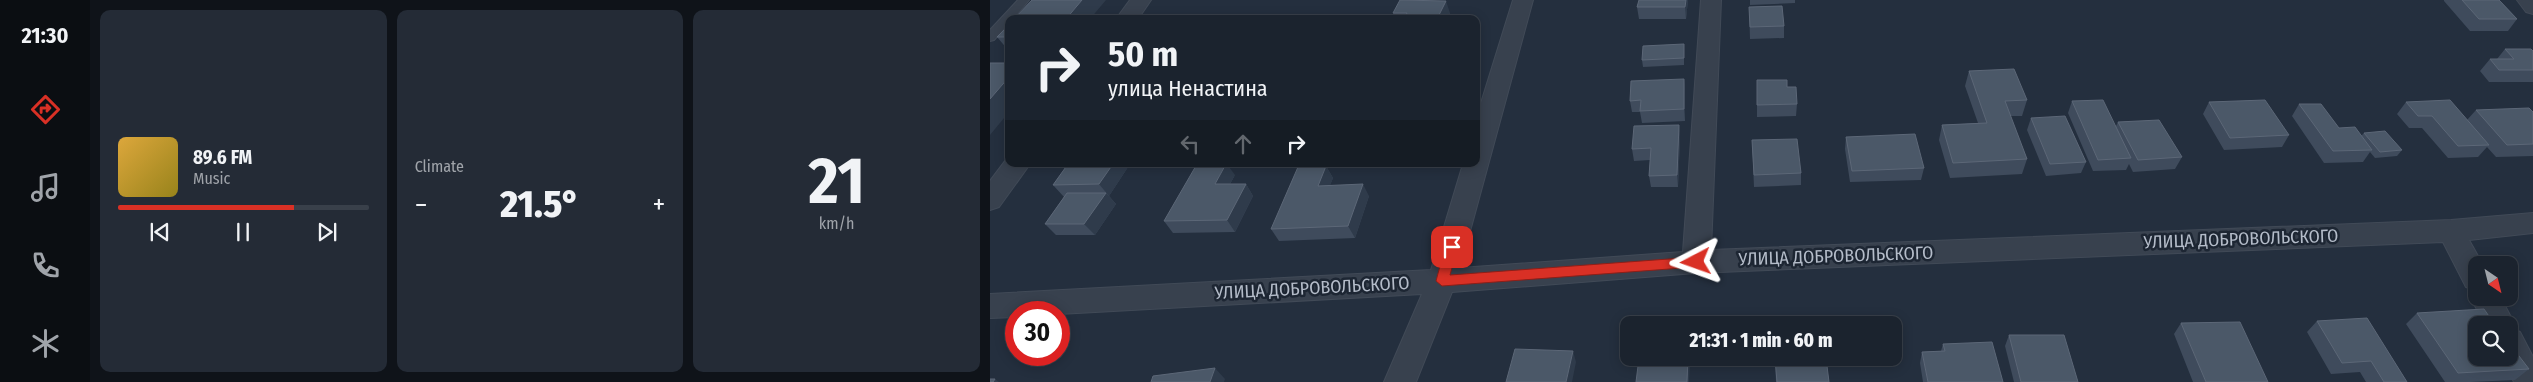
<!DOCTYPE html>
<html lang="en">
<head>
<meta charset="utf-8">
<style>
	body { margin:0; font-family:"Fira Sans Condensed",sans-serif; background:#242b36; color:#f1f3f6; height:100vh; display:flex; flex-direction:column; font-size:19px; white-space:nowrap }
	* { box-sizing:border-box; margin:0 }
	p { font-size:16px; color:#a0a4aa }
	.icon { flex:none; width:28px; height:28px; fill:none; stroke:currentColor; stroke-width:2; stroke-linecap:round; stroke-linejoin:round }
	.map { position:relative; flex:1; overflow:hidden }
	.side { display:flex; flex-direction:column; gap:10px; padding:10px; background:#0f1319; width:900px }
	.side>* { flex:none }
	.hud { position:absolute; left:15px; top:15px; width:475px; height:152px; border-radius:10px; box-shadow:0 2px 12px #0003,0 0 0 1px #39404a; background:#1b232e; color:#f1f3f6; overflow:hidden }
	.needle { width:32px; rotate:145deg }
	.fabs { position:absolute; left:1478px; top:256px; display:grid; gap:10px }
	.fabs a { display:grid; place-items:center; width:50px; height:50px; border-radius:10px; background:#1b232e; box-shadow:0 2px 12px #0003,0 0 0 1px #39404a; font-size:25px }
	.speed { position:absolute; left:15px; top:301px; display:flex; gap:10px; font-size:25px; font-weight:700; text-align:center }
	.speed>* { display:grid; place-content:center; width:65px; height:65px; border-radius:50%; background:#1b232e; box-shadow:0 2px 12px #0003,0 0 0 1px #39404a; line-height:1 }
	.speed .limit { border:8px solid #d22; background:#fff; color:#111 }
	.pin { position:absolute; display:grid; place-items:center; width:42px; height:42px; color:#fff; margin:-21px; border-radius:10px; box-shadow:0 2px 8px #0006 }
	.me { position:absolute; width:55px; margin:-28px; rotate:266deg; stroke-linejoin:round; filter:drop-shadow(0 0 4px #0008) }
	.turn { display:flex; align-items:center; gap:18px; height:105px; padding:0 20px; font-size:22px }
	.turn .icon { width:65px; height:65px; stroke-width:2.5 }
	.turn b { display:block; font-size:35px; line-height:42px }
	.lanes { display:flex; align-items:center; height:48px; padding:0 20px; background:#0003; justify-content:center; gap:25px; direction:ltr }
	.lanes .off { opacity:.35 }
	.big { font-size:38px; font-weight:800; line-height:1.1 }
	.side .card { flex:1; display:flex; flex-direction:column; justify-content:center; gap:8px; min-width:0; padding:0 18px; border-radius:10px; background:#242b36 }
	.side .dial { align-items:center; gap:0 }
	.dial b { font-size:65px; line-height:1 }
	.song { display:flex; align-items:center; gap:15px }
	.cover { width:60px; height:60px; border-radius:8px; background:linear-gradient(135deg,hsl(40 70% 55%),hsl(50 70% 35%)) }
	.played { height:5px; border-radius:2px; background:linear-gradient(90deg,#d93025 70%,#39404a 70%) }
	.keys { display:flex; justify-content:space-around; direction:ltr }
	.heat { display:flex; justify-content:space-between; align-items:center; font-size:28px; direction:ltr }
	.side .tiles { flex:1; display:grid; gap:10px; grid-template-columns:repeat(3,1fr) }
	.trip { position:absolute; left:630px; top:316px; width:282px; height:50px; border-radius:10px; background:#1b232e; box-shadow:0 2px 12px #0003,0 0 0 1px #39404a; font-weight:800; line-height:50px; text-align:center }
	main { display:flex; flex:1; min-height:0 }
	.tabs { display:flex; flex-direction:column; width:90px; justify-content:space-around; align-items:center; background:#0b0e12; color:#a0a4aa }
	.tabs .icon { width:35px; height:35px }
	.tabs .selected { color:#d93025 }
	.tabs b { font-size:22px; color:#f1f3f6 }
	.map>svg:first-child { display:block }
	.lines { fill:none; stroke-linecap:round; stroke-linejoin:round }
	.lane-casing { stroke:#414a57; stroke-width:2 }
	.street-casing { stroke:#414a57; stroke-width:2 }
	.lane { fill:#38414e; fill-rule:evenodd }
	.street { fill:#38414e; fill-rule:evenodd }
	.wall { fill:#3f4b5c }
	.shaded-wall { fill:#2f3b4b }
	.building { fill:#4b5868; stroke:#5c6777 }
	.route { fill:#d93025; stroke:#8d1f18 }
	.labels { text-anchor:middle; stroke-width:5; stroke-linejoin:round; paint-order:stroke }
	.street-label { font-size:18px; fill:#b4bcc9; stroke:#1d2633 }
</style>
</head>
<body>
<main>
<nav class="tabs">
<b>21:30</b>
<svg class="icon selected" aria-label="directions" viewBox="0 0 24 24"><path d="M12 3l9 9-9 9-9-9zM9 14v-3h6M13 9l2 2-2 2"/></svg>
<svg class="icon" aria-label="music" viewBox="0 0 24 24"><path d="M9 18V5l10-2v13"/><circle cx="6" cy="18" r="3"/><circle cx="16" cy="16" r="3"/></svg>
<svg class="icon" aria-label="phone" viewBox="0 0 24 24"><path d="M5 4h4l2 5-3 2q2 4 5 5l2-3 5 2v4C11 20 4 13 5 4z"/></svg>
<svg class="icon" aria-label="climate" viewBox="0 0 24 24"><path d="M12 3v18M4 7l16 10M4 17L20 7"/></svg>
</nav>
<section class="side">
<div class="tiles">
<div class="card">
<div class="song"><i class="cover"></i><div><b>89.6 FM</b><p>Music</p></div></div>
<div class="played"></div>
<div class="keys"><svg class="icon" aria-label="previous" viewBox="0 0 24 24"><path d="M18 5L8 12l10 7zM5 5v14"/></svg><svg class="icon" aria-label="pause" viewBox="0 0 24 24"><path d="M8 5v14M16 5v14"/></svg><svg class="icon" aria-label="next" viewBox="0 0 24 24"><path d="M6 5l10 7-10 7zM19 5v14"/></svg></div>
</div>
<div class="card"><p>Climate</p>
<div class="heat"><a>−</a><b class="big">21.5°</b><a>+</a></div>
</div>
<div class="card dial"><b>21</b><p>km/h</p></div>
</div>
</section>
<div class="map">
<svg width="1543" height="382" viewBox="0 0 1543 382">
	<rect width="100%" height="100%" fill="#242f3e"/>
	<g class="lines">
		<g class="lane-casing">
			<path id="lane" d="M28,0h11l-16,19h-4v4l-15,17 -4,1v-11z"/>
		</g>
		<g class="street-casing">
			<path id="street" d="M140,0h21l-13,19h-22z
				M523,0h20l-73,268 223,-16 18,-252h20l-10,250 740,-30 82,-7v20l-64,7 14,25h-7v33h25l14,27 -2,4 7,3 13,25v25h-19l-12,-24h7v-33h-24l-14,-27 4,-8 -9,-3 -23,-45 -747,31 -244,19 -36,90h-32l38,-88 -363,20v-2h-43v5l-26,1v-24l441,-24 32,-106h13v-45z
				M1527,0h16v14l-7,-2z
				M18,157l1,7h21l-31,43 -9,3v-29z"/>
		</g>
		<use href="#lane" class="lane"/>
		<use href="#street" class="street"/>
	</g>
	<path class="wall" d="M649,0h49l-2,19h-47l-2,-12z
		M760,0h45v3l-45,2z
		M1454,0h55l18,19 -9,12h-38l-26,-30z
		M759,7l35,19v12l-34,1z
		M403,13h57l-3,6h-51z
		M19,25v26l-12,-14z
		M694,44v21l-41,2 -1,-7z
		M1515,49l28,2v31h-44l-9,-11 10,-12h7z
		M979,71l58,29 -5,16h-12l17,43 -5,15 -72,4 -11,-38 3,-15 36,-2 -13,-37z
		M694,79l1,12v30l-43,2 -2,-11h-8l-2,-11z
		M767,80l30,7 10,17 -1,12 -39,1z
		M1082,101l44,25 2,-4 64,35 -7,12 -42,3 -4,-8 -3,6 -33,1 -25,-58z
		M1219,102l80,33 -7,12 -58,3 -21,-36z
		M1416,102l61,18 9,-10 57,2v44l-37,1 -9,-10 -9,10 -30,1 -26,-30h-13l-12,-14z
		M1309,104l40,24 22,8 3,-3 38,17 -5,6 -22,2 -5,-6 -7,10 -39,1 -32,-47z
		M1041,118l55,44 -5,11 -35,3 -19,-46z
		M689,125l1,12 -2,50h-27l-2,-11 1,-16 -16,1 -2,-12z
		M856,137l78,31 -3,12 -71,2 -5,-33z
		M762,140l49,33v12l-47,2z
		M78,164h62l-21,32 7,8 -21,31h-39l-11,-11 19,-27 -11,-12z
		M336,166l7,12 -3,7 39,11 -14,42 -76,3 -8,-12z
		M245,175l-5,9h16l7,12 -18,36 -62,1 -9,-12z
		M1427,313l112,56 -14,11 -44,2h-26l-39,-58z
		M1327,321l90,61h-41l-6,-10 -29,2 -24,-42z
		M1191,323l87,59h-75l-19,-48z
		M1019,335l69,47h-64l-9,-36z
		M953,344l60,38h-80l-3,-19 2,-11 19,-1z
		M785,358h51l3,24h-53z"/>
	<path class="shaded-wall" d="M92,0h24l-16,19h-24z
		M696,0h2l-2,19 -1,-12z
		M456,1l4,12 -3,6h-10z
		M19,77v35l-19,23v-36z
		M694,79l1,12v30l-1,-12z
		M689,125l1,12 -2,50 -1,-12z
		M123,164h17l-21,32 -10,-12z
		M236,164h1l8,11 -12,21 -8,-12z
		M336,166l7,12 -8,20 -7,-12z
		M256,184l7,12 -18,36 -8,-12z
		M373,184l6,12 -14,42 -7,-12z
		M116,193l10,11 -21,31 -11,-11z
		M583,351l3,11 -4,20h-6z
		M698,358h1l1,7 -1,17h-2z
		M225,368l10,11 -1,3h-14z
		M5,379l4,3h-6z"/>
	<path class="building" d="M42,0h50l-16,19h-52z
		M410,0l46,1 -9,18h-33l3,-6h-14z
		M649,0h47l-1,7h-48z
		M1472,0h37l18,19h-38z
		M792,6l2,20 -34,1 -1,-20z
		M232,17l-1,2h-56z
		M19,25v12h-12z
		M694,44v14l-42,2 1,-14z
		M1515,49h26l2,2v19h-34l-9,-11h24z
		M0,63h19v14l-19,22z
		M1024,69l13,31 -22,1 22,58 -74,4 -11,-38 45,-2 -18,-52z
		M694,79v30l-44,2 1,-11 -11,1 1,-20z
		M767,80h30v7h9l1,17 -40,1z
		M1113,100l28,58 -33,2 -26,-59z
		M1275,100l24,35 -59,3 -21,-36z
		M1460,100l39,45 -31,1 -26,-30h-14l-12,-14z
		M1309,104h22l18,24 16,-1 17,23 -39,1z
		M1539,108l4,4v32l-26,1 -31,-35z
		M1075,116l21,46 -36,2 -19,-46z
		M1169,120l23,37 -44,3 -20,-38z
		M689,125l-2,50 -28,1 2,-28 -19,1 2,-23z
		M1395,131l17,19 -22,2 -16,-19z
		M925,134l9,34 -72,3 -6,-34z
		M807,139l4,34 -47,2 -2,-35z
		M78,164h45l-14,20 -46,1z
		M207,164h29l-11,20h31l-19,36 -63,1z
		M336,166l-8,20 45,-2 -15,42 -77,3 27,-62z
		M77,193h39l-22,31h-39z
		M1494,309l11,16h-19v33h33v-15l20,26 -71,4 -41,-60z
		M1377,318l40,64h-23l-13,-21 -29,2 -25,-42z
		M1250,322l28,60h-62l-25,-59z
		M1019,335h55l14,47h-57z
		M1002,342l11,40h-75l-6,-30 23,-1 -2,-7z
		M525,349l58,2 -7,31h-60z
		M649,358h49l-1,24h-51z
		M785,358h51l3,24h-52z
		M225,368l-5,14h-59l2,-6z
		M0,379h5l-2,3h-3z"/>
	<path class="route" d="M462,243l6,4 -8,28 246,-18 6,5 -6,5 -254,19 -6,-5 9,-34z"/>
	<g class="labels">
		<g class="street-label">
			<text transform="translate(1251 239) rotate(-2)" y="6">УЛИЦА ДОБРОВОЛЬСКОГО</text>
			<text transform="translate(846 256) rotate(-2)" y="6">УЛИЦА ДОБРОВОЛЬСКОГО</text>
			<text transform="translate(322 288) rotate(-3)" y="6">УЛИЦА ДОБРОВОЛЬСКОГО</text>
		</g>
	</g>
</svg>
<div class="fabs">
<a><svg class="needle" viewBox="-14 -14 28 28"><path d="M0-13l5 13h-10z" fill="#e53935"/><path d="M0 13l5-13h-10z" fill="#a0a4aa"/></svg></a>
<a><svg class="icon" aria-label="search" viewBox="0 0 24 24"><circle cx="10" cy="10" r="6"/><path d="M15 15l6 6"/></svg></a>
</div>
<div class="speed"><div class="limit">30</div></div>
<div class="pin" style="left:462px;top:247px;background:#d93025"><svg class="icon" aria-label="arrive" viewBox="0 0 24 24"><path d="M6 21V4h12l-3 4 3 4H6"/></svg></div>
<svg class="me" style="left:706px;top:262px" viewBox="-20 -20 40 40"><path d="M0-17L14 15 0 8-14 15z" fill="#d93025" stroke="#fff" stroke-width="4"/></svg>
<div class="trip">21:31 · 1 min · 60 m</div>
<div class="hud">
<div class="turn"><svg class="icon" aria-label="right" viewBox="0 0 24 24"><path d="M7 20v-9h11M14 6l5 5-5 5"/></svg><div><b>50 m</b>улица Ненастина</div></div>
<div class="lanes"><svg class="icon off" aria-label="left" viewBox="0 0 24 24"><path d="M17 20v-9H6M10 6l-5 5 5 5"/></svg><svg class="icon off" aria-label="ahead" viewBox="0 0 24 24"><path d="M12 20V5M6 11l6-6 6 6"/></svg><svg class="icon" aria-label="right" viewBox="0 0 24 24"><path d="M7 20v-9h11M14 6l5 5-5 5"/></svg></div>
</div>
</div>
</main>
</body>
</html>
